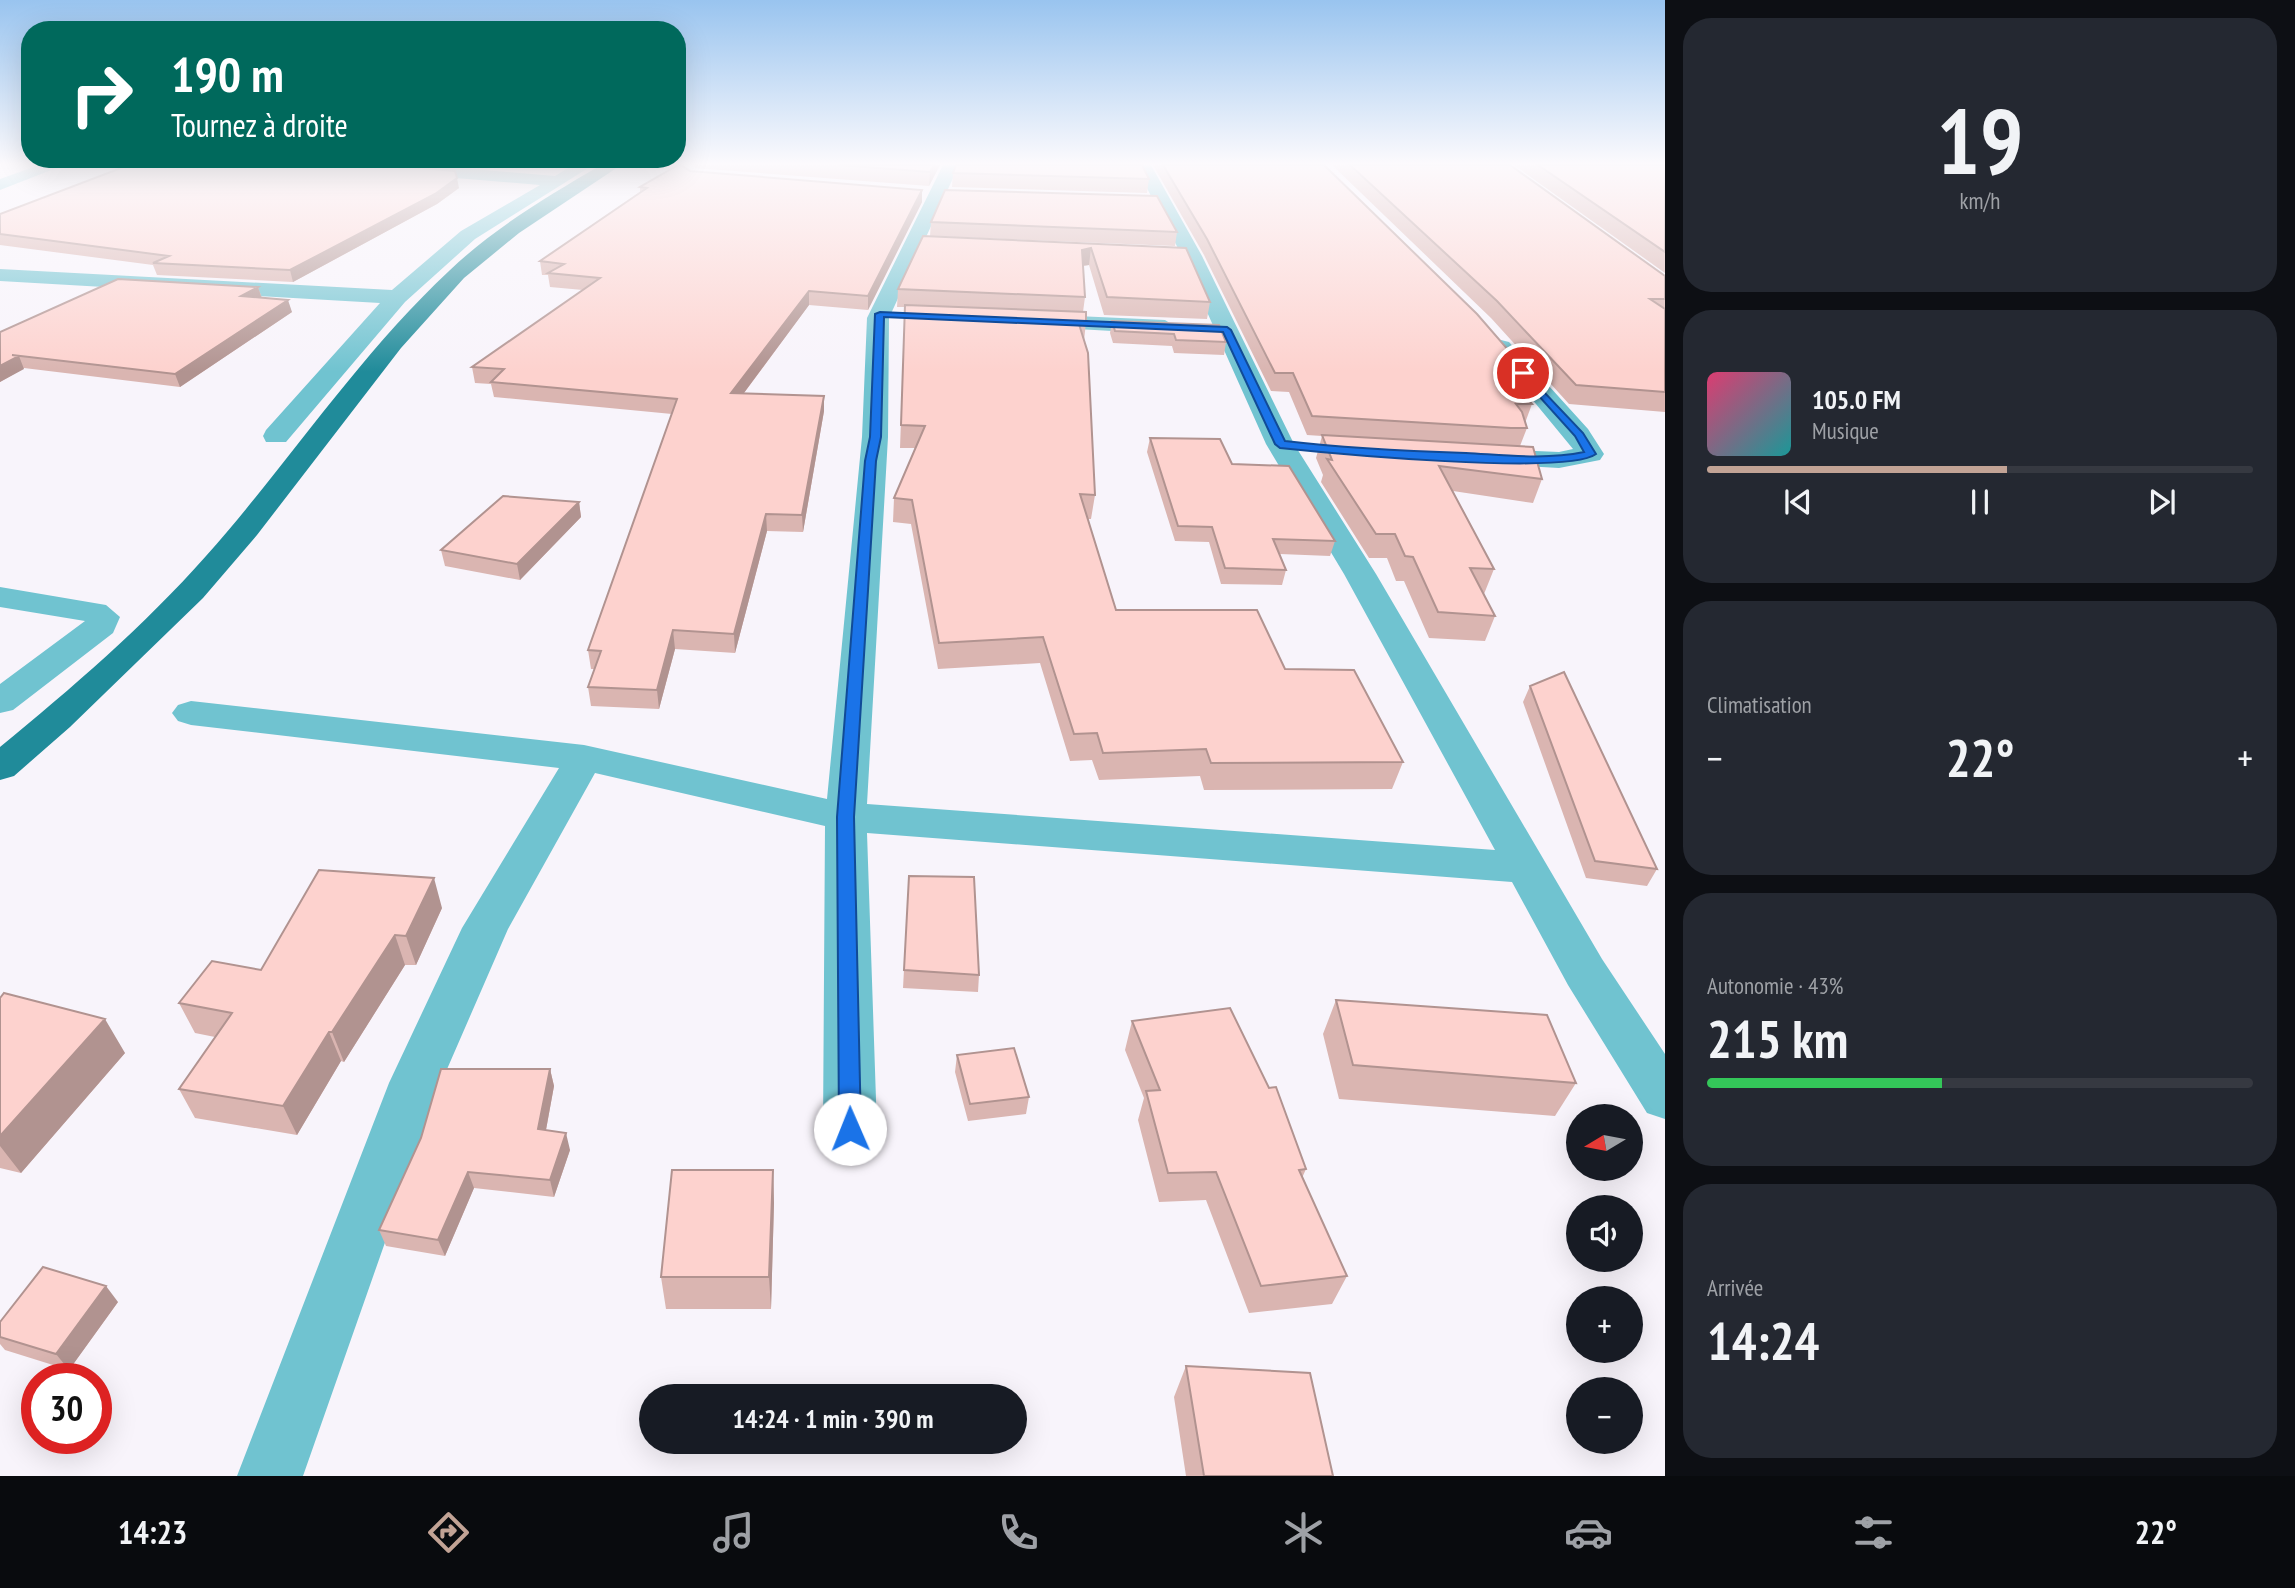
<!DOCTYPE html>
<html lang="fr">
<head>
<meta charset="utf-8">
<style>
	body { margin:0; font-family:"PT Sans Narrow",sans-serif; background:#242831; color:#f1f3f6; height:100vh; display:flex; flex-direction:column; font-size:26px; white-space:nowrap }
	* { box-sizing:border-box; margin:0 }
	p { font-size:23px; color:#9ea1a6 }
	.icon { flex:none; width:38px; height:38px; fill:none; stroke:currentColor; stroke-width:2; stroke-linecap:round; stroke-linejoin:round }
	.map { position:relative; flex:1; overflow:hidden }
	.details { display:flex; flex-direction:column; gap:18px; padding:18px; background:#0d0f14; width:630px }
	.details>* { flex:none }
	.top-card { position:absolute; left:21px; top:21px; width:665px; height:147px; border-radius:28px; box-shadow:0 7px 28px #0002; background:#00695c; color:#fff; overflow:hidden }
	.needle { width:46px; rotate:260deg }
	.buttons { position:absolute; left:1566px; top:1104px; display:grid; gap:14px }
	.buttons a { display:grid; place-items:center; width:77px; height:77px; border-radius:50%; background:#171b24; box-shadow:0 7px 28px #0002; font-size:35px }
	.speed { position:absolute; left:21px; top:1363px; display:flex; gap:14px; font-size:35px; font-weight:700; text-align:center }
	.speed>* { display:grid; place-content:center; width:91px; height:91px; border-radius:50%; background:#171b24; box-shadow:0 7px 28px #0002; line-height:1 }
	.speed .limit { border:10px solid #d22; background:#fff; color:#111 }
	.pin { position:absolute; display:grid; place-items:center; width:60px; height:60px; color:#fff; margin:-30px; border:4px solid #fff; border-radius:50%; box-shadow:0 2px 7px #0007 }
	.me { position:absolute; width:77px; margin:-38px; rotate:359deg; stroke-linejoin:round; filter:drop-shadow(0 0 5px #0008) }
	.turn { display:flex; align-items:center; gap:24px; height:147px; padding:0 35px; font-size:32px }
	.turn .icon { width:91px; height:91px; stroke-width:2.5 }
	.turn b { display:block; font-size:49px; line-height:60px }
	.big { font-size:52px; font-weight:700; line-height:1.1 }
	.details .widget { flex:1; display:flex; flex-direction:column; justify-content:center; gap:10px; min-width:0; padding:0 24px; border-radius:28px; background:#242831 }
	.details .dial { align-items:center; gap:0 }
	.dial b { font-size:91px; line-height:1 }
	.song { display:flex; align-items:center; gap:21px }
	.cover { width:84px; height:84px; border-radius:10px; background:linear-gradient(135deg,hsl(340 70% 55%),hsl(180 70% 35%)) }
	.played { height:7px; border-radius:4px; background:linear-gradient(90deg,#c2a395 55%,#363941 55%) }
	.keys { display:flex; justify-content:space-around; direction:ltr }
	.heat { display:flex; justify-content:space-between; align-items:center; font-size:38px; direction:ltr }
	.charge { height:10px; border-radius:5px; background:linear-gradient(90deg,#34c759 43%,#363941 0) }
	.trip { position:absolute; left:639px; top:1384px; width:388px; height:70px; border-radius:35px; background:#171b24; box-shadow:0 7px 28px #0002; font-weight:700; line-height:70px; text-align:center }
	.tab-bar { display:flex; height:112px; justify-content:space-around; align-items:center; background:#090b0e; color:#9ea1a6 }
	.tab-bar .icon { width:49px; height:49px }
	.tab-bar .on { color:#c2a395 }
	.tab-bar b { font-size:32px; color:#f1f3f6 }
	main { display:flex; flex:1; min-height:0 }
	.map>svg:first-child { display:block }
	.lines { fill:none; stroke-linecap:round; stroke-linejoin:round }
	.minor { fill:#70c3d0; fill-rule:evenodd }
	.major { fill:#208b9a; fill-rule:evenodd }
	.wall { fill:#dab5b1 }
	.shaded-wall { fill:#b19390 }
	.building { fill:#fdd2ce; stroke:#b19390; stroke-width:2 }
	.route { fill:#1a73e8; stroke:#114b97; stroke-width:2 }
</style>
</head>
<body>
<main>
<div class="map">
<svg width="1665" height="1476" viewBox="0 0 1665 1476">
	<rect width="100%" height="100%" fill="#f8f4fb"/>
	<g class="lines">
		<path class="minor" d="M39,165h25l-64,25v-11z
			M350,165h74l131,11 18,-11h20l-118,74 -70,63 -119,140h-20l-3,-6 3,-6 114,-127 -380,-22v-12l392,21 69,-59 79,-46 -182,-15z
			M943,165h16l-70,153 -1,119 -21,367 628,46 -151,-276 -78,-130 -84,-188 -47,-91h16l51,91 92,188 82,130 226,385 63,95v65l-18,-6 -79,-128 -56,-103 -645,-49 10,296 -8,17 -19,6 -19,-6 -8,-17 2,-303 -230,-53 -87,156 -67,154 -138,393h-66l152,-393 73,-155 97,-160 -368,-43 -13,-4 -6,-8 6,-8 13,-4 393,44 243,54 35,-362 5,-119z
			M1032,314l133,6 11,7 -11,7 -141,-8 -3,-5 3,-5z
			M1501,340l8,2 79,87 16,25 -4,6 -41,8 -85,-5 -4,-6 4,-6 10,-2 75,3 14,-3 -84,-102 4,-5z
			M0,587l106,18 14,12 -7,16 -100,77 -13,3v-29l85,-63 -85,-14z"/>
		<path class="major" d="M601,165h20l-102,68 -55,45 -63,70 -144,187 -54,63 -133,129 -56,49 -14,4v-33c72,-59 144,-121 206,-191 83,-93 151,-199 243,-285 45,-43 99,-75 152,-106z"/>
	</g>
	<path class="wall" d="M123,165h263l73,23 -22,16 -144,78 -136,-7 -4,-10 -153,-20v-31l124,-47z
		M695,165h245l-11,21 -234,-18z
		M1153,165h170l213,217 -7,19 3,3 -7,19 2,5 -7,18 22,33 -9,24 -80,-12 41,78 -10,25 11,22 -10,25 -56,-3 -25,-57h-8l-9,-23h-18l-48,-76 2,-7 -7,-17 6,-22 -15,-1 -18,-43 -18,-1 -67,-136z
		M1332,165h178l155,111v136l-96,-8 -78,-86z
		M1514,165h151v108z
		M690,171l232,19v12l-54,108 -59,-5 -65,88 80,3v15l-21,121 -36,-1 -32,122 -60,-4 -16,60 -68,-3 -3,-19 6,-18h-3l-3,-19 84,-236 -178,-17 -3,-13 -16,-1 -3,-16 111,-77 -33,-3 -2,-12h-6l-2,-14 100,-69v-5z
		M953,173l196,6 -2,14 -195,-6z
		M931,222l246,10 -2,14 -245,-10z
		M923,236l263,12 24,54 -3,17 -103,-4 -15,-50 -6,1 2,31 -2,15 3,10 -2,19 11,154 -4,24h-3l28,91 169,59 118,93 -11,27 -188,1 -4,-14 -101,4 -7,-20 -22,1 -30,-98 -102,6 -27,-145 -18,-2 1,-24 21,-50h-15l5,-141h-8l1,-18z
		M258,287l4,11 30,14 -112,75 -156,-19 -24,14v-50z
		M1112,321l114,21 -2,13 -50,-2 -2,-7 -59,-3 -3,-10z
		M1150,438l82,26 103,77 -5,15 -50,-2 6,16 -4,15 -61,-1 -12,-42 -34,-1 -28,-89z
		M579,502l2,15 -61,63 -75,-14 -4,-16z
		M1530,686l127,183 -10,17 -61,-8 -63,-176z
		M909,876l70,99 -1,17 -75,-4z
		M442,908l-26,57h-11l-61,97 -3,-1 -44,74 -102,-17 -16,-29 36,-52 -20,-4 -16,-30 82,-33z
		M0,998l125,55 -104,120 -21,-5z
		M1336,1000l240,83 -21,33 -216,-17 -16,-65z
		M1132,1021l174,148 -4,9 45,98 -15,28 -83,9 -43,-113 -47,2 -21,-82 6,-22 -19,-48z
		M957,1055l72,42 -3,17 -58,7 -13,-49z
		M550,1069l4,17 -8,44 24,20 -16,47 -80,-9 -29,68 -59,-10 -7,-16z
		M773,1170l1,33 -3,106h-105l-5,-32z
		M118,1302l-49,68 -64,-20 -5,-6v-22z
		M1186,1366l147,110h-147l-12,-79z"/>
	<path class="shaded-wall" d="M934,165h6l-11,21 1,-14z
		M457,178l2,10 -22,16 -144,78 -3,-12z
		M922,190v12l-54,108v-14z
		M1091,248l-2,17 -9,1 2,-16z
		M258,287l4,12 -21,-3z
		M809,291v14l-77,104 -1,-16z
		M288,300l4,12 -112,75 -5,-13z
		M19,356l5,13 -24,13v-16z
		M824,396v15l-21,121 -1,-17z
		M579,502l2,15 -61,63 -3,-16z
		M766,514l1,17 -32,122 -1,-19z
		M673,630l2,19 -16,60 -2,-19z
		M434,878l8,30 -26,57 -10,-29z
		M395,935l10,30 -61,97 -12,-30z
		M105,1019l20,34 -104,120 -21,-27v-10z
		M329,1032l12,29 -44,74 -14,-29z
		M550,1069l4,17 -11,60 -5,-17z
		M566,1133l4,17 -16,47 -4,-17z
		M773,1170l1,33 -3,106 -2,-32z
		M468,1172l6,16 -29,68 -7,-16z
		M106,1286l12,16 -49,68 -13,-16z"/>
	<path class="building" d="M129,165h257l69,6 2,7 -22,16 -145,76 -137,-7 16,-7 -169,-22v-20z
		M678,165h3l9,6 232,19 -54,106 -59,-5 -78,102 93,3 -22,119 -36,-1 -32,120 -61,-4 -16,60 -69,-3 13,-36 -13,-1 89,-251 -186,-17 13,-13 -32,-2 128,-89 -52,-5 16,-9 -24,-3 107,-73 -7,-1z
		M840,165h94l-4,7z
		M956,165h186l7,14 -196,-6z
		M1163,165h161l153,149 59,68 -24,-2 20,24h-16l6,8 5,16h-16l-199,-12 -19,-43h-18l-68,-134z
		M1350,165h160l155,111v23h-15l15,10v83l-89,-7 -79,-84z
		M1538,165h127v87z
		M945,190l212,6 20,36 -246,-10z
		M923,236l263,12 24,54 -103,-5 -16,-49 -9,2 3,47 -187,-8z
		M118,279l140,8 -17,9 47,4 -113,74 -163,-19 7,1 -19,10v-34z
		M905,305l181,7v10l-8,-1 10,32 7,142 -15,-1 36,116h141l28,59 69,1 49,92 -192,1 -5,-14 -103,4 -6,-20 -23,1 -31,-97 -104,6 -27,-143 -18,-2 31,-72 -24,-1z
		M1112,321l107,4 7,17 -50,-2 -2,-6 -59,-3z
		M1322,435l211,12 9,32 -103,-13 55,103 -24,-1 25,48 -57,-4 -25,-55 -8,-1 -10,-22h-19l-49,-75 5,1z
		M1150,438l70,1 12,25 57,2 46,75 -62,-2 13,31 -61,-2 -13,-41 -34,-1z
		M503,496l76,6 -62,62 -76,-14z
		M1564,672l93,197 -62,-8 -65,-175z
		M319,870l115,8 -28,58 -11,-1 -63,97h-3l-46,74 -104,-17 53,-76 -53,-10 33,-42 49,9z
		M909,876l65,1 5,98 -75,-5z
		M4,993l101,26 -105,117v-138z
		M1336,1000l211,15 29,68 -223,-18z
		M1230,1008l39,80 7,-1 30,82 -7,1 48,106 -86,10 -45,-114 -48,1 -22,-82 14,-1 -28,-69z
		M1014,1048l15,49 -59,7 -13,-49z
		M441,1069h109l-12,60 28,4 -16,47 -82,-8 -30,68 -59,-10 42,-92z
		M672,1170h101l-4,107h-108z
		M43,1267l63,19 -50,68 -56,-17v-15z
		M1186,1366l124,7 23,103h-129z"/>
	<linearGradient id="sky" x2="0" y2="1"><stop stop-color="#99c4ef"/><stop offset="0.44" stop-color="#fcfafd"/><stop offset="1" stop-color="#fcfafd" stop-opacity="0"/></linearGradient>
	<rect width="1665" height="372" fill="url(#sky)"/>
	<path class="route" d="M880,312l347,15 4,3 54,111c60,7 120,10 181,12 39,2 79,7 118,-1l-9,-16 -55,-61 3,-5 60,63 13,21c-29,22 -268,-1 -316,-6l-5,-4 -52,-112 -339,-15 -3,120 -5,24 -22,356 7,312 -3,7 -8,3 -8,-3 -3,-7 -2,-312 28,-356 5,-24 5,-123z"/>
</svg>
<div class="buttons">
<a><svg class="needle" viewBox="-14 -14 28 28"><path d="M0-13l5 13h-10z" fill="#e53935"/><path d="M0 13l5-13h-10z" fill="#9ea1a6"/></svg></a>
<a><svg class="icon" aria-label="sound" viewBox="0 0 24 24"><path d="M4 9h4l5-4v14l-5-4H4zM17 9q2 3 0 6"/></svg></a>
<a>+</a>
<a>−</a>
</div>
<div class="speed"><div class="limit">30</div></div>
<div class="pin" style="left:1523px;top:373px;background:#d93025"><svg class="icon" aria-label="arrive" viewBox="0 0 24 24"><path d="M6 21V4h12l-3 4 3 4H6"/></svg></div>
<svg class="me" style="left:850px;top:1129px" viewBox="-20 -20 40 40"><circle r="19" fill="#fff"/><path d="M0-13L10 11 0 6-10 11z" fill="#1a73e8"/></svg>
<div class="trip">14:24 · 1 min · 390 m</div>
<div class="top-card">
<div class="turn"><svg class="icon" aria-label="right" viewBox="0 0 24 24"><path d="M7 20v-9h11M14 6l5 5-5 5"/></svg><div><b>190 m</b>Tournez à droite</div></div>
</div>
</div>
<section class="details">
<div class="widget dial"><b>19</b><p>km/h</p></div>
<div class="widget">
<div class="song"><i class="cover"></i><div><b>105.0 FM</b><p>Musique</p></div></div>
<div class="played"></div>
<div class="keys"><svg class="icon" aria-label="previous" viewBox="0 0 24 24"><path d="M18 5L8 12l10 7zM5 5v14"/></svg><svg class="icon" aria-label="pause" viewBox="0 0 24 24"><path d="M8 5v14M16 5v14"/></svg><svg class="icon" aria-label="next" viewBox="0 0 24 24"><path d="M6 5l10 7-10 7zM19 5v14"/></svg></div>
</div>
<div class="widget"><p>Climatisation</p>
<div class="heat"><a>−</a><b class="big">22°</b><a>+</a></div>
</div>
<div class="widget"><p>Autonomie · 43%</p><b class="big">215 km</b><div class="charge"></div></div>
<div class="widget"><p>Arrivée</p><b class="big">14:24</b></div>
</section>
</main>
<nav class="tab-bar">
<b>14:23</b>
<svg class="icon on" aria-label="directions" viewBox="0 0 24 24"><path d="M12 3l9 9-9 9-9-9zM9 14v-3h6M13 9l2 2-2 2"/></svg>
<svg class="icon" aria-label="music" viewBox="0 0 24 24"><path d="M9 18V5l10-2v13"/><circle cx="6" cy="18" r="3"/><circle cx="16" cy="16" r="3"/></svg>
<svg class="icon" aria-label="phone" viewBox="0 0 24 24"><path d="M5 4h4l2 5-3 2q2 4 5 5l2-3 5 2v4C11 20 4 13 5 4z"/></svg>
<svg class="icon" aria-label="climate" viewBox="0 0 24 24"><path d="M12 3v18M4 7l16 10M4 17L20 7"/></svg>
<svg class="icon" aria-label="car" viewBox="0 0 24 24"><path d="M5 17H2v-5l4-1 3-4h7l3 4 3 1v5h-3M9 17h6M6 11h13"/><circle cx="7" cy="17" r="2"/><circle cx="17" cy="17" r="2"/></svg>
<svg class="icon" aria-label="filters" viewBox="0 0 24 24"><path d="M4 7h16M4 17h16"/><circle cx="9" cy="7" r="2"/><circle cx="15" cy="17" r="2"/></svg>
<b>22°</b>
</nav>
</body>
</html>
